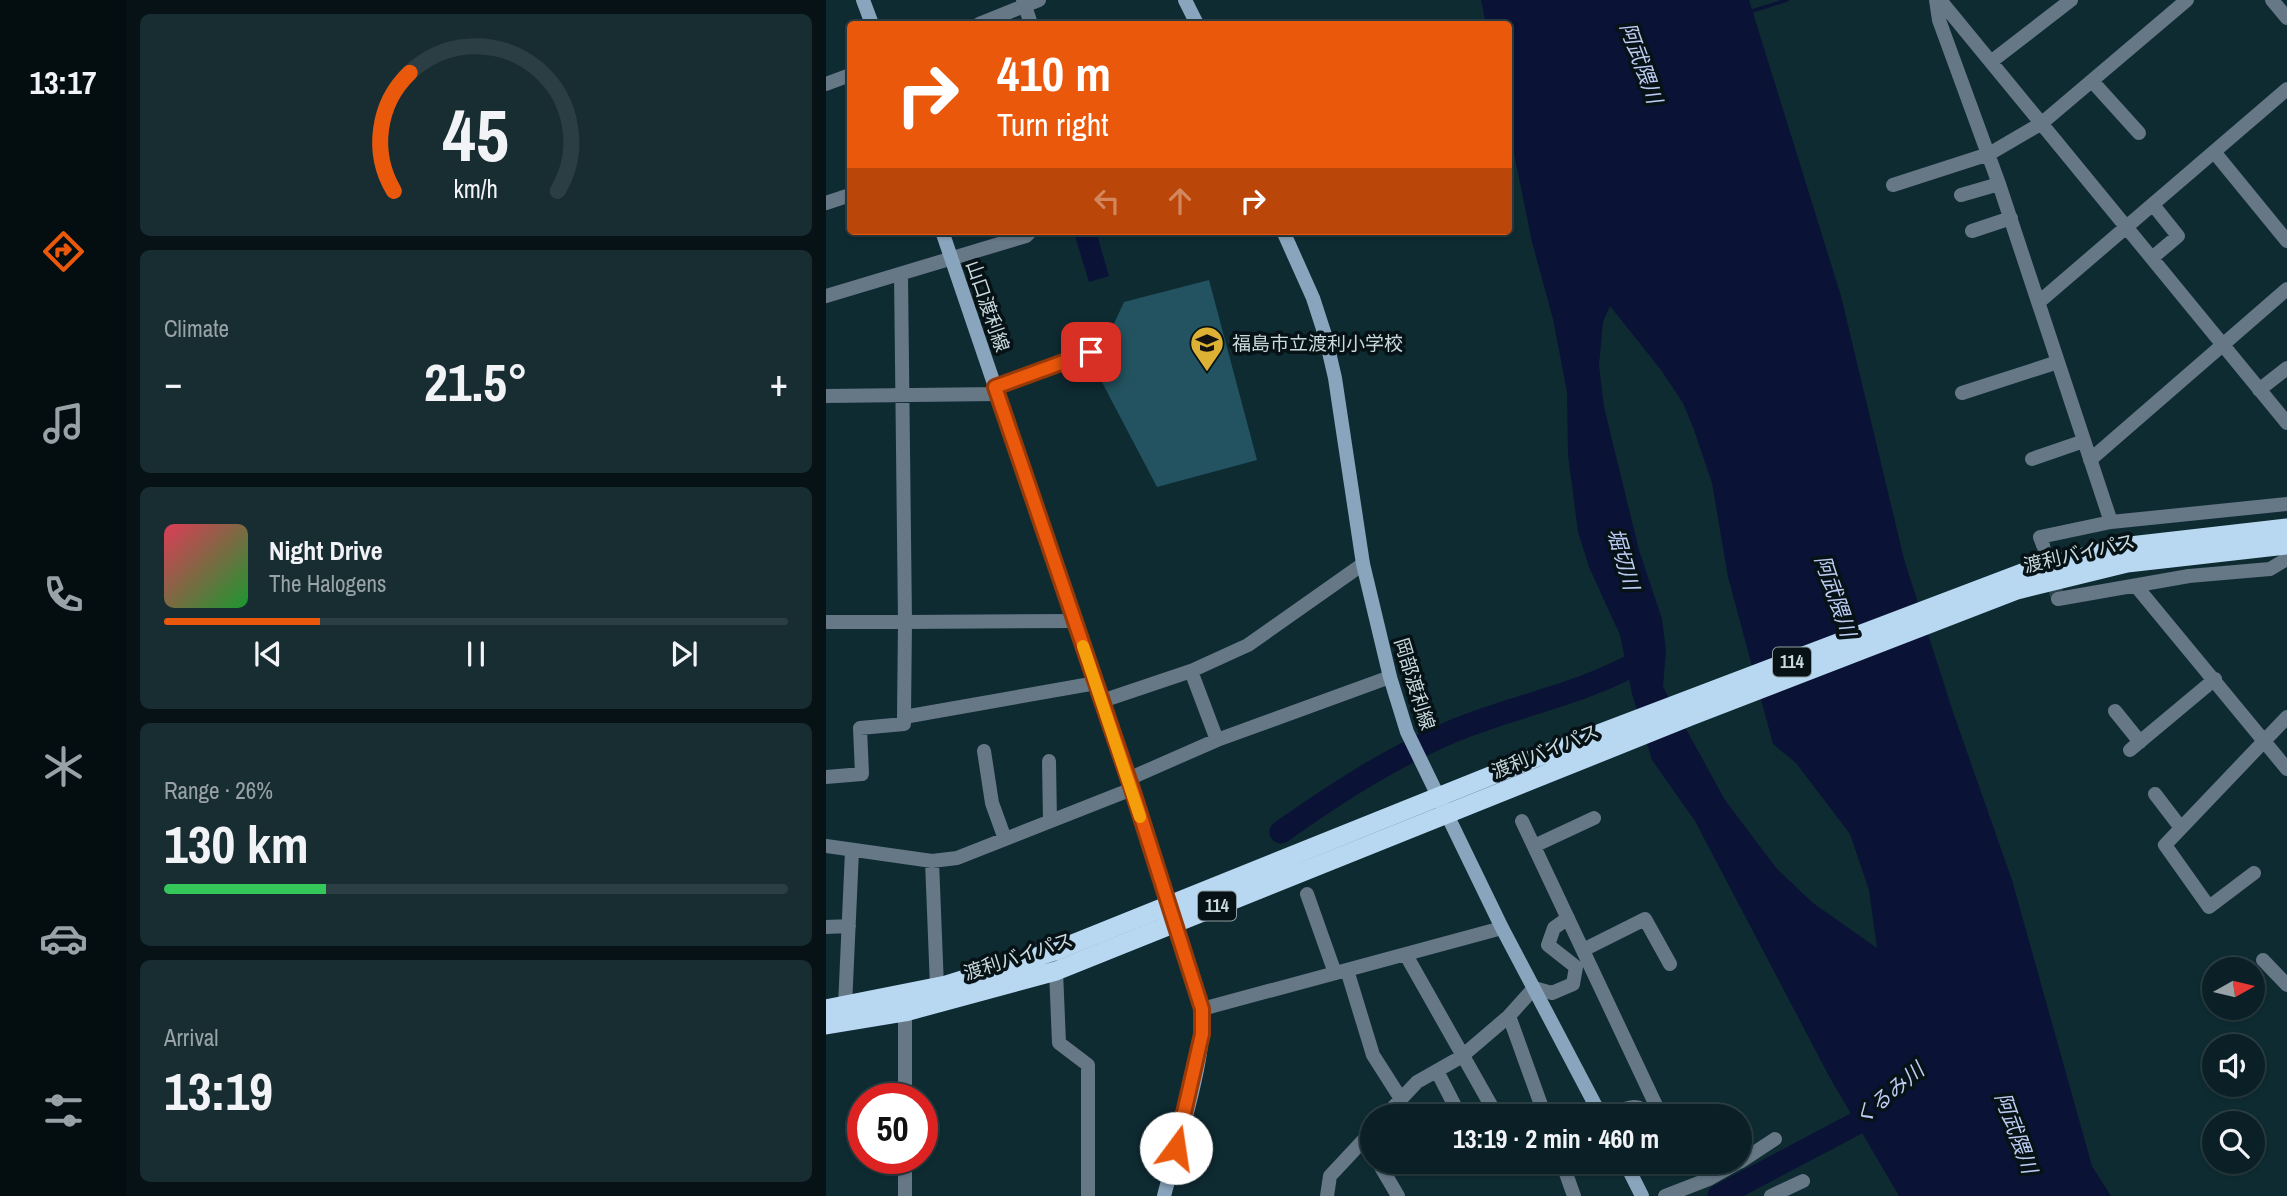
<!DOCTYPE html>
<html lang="en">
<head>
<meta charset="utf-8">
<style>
	body { margin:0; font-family:"Archivo Narrow","Noto Sans JP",sans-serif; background:#182d32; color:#f1f3f6; height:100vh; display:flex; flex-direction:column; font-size:26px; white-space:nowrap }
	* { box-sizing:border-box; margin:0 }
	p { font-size:23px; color:#99a3a7 }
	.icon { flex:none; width:38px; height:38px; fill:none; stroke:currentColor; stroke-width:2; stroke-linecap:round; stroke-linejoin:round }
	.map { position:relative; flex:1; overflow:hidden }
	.panel { display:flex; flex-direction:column; gap:14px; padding:14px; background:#061215; width:700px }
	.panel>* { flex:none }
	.top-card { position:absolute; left:21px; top:21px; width:665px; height:214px; border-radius:7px; box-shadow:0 2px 5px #0004,0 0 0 2px #2a3e43; background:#ea580c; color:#fff; overflow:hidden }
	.needle { width:46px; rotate:82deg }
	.tools { position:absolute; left:1376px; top:957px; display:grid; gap:14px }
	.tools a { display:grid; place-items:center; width:63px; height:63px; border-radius:50%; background:#0a2026; box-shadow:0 2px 5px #0004,0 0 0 2px #2a3e43; font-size:35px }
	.speed { position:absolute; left:21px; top:1083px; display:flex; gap:14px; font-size:35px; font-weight:700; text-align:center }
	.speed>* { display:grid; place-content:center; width:91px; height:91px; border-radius:50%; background:#0a2026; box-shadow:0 2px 5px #0004,0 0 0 2px #2a3e43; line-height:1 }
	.speed .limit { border:10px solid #d22; background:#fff; color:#111 }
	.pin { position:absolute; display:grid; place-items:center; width:60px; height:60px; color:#fff; margin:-30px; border-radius:14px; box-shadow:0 4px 10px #0006 }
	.me { position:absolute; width:77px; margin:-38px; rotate:14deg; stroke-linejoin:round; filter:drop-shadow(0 0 5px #0008) }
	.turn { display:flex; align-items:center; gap:24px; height:147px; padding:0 35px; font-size:32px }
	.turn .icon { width:91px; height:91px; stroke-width:2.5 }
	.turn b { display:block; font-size:49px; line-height:60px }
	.lanes { display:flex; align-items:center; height:66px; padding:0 35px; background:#0003; justify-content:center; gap:35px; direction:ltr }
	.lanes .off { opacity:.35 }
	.big { font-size:52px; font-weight:800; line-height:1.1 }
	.panel .card { flex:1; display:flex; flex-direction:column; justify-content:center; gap:10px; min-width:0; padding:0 24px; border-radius:10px; background:#182d32 }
	.panel .dial { align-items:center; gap:0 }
	.dial svg { height:182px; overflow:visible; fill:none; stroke:#2a3e43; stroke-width:7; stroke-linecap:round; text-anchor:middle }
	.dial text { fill:#f1f3f6; stroke:none }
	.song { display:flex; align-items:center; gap:21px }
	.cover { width:84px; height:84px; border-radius:10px; background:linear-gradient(135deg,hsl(350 70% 55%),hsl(130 70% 35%)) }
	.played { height:7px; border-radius:4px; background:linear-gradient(90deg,#ea580c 25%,#2a3e43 25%) }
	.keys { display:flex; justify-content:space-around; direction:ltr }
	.heat { display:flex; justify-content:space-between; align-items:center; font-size:38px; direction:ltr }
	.charge { height:10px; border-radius:5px; background:linear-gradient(90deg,#34c759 26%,#2a3e43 0) }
	.trip { position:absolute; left:534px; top:1104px; width:392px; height:70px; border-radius:35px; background:#0a2026; box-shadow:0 2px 5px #0004,0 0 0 2px #2a3e43; font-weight:800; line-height:70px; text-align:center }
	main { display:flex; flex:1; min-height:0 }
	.dock { display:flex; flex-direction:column; width:126px; justify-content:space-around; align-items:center; background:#040d0f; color:#99a3a7 }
	.dock .icon { width:49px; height:49px }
	.dock .on { color:#ea580c }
	.dock b { font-size:32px; color:#f1f3f6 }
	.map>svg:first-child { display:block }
	.green { fill:#235360 }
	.water { fill:#0a1335; fill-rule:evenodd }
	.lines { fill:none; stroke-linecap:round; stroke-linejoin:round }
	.stream { stroke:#0a1335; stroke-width:3.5 }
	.river { stroke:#0a1335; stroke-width:23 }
	.minor-tunnel { stroke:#2a454c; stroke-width:14; stroke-dasharray:14 7; stroke-linecap:butt }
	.minor { stroke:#667786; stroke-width:14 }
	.secondary { stroke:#89a5bd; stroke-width:14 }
	.trunk { stroke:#b8d8f2; stroke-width:19 }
	.route-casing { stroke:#983908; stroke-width:18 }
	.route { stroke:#ea580c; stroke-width:12 }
	.slow { stroke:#f59e0b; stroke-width:12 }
	.labels { text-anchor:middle; stroke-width:7; stroke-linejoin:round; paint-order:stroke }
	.shield { fill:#061215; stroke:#8e9da2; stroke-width:2 }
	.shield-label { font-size:18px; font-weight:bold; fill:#c9d9de }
	.street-label { font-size:19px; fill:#c9d9de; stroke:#061215 }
	.poi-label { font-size:19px; fill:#c9d9de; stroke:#061215; text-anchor:start }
	.water-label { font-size:21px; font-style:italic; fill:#bdccf4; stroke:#061215 }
</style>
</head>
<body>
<main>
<nav class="dock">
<b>13:17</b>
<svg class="icon on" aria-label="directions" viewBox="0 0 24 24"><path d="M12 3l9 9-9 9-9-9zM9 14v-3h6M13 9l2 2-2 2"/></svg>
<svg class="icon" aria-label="music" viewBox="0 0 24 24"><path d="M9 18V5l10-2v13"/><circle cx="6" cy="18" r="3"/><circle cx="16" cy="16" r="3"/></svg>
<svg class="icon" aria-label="phone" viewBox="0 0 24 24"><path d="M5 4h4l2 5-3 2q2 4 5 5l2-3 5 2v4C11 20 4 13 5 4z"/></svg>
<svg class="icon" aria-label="climate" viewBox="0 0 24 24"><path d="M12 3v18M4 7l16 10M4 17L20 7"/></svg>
<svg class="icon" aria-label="car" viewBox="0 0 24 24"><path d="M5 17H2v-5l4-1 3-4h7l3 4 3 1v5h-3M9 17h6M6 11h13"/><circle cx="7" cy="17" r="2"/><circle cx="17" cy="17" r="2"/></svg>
<svg class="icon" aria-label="filters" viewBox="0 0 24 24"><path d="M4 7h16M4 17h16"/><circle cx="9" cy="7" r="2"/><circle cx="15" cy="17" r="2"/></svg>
</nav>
<section class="panel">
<div class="card dial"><svg viewBox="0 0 100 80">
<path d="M14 69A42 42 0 1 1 86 69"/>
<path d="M14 69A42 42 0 0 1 21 17" stroke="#ea580c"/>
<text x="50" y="56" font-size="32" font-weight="700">45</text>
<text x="50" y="72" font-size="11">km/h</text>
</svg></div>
<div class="card"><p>Climate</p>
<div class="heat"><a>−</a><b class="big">21.5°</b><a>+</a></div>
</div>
<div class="card">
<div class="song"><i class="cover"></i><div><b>Night Drive</b><p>The Halogens</p></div></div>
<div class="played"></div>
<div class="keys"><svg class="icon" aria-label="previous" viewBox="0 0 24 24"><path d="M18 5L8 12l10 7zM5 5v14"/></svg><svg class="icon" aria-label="pause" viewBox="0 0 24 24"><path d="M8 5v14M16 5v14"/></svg><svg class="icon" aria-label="next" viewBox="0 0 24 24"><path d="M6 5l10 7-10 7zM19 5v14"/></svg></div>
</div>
<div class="card"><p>Range · 26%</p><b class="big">130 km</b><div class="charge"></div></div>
<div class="card"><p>Arrival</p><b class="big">13:19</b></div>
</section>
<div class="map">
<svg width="1461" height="1196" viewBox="0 0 1461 1196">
	<rect width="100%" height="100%" fill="#0e2b32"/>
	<path class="green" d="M383,280l48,180 -100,27 -63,-120 30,-65z"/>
	<path class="water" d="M655,0h268l92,296 63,263 49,153 59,168 80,286 19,30h-212l-69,-118 -135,-257 -43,-61 -20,-66 -12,-59 -31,-68 -11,-35 -10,-77 -1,-63 -14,-73 -21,-77 -23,-113 -1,-105h-22zM784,306l51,64 22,33 11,27 18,53 16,94 45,167 23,19 54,71 19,56 8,58 -64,-45 -36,-34 -52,-69 -62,-113 3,-37 -4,-31 -23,-69 -35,-143 -5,-42 4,-43z
		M270,231l13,45 -20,6 -14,-46z"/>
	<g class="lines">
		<path class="stream" d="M923,12l38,-12"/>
		<path class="river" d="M455,832c54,-38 109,-74 170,-100 62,-26 130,-37 189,-71v-13
			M893,1196l142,-75 19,-17"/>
		<path class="minor-tunnel" d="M1217,545l15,54"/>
		<path class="minor" d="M197,0l8,24
			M1110,0l3,20 60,164 112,338
			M1114,0l347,423
			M1446,0l15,18
			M153,24l60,-24
			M1166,61l79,-61
			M1266,81l47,52
			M0,84l24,-9
			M1389,153l72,88
			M1067,185l96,-31 53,-31 145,-123
			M1135,195l38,-11
			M0,203l24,-8
			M1146,231l39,-13
			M1326,258l26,-22 -24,-30
			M0,296l200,-60 5,-5
			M1213,302l248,-213
			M169,387l96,-35
			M1433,390l28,-22
			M1136,393l96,-31
			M0,396l172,-2
			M1206,459l52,-18
			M1264,460l197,-171
			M1217,545l-3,-8 71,-15 176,-18
			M1310,586l151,183
			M1232,599l131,-23 81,-7 17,-10
			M248,621l-169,1 -1,95 192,-34
			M0,622h79l-4,-347
			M365,671l26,69
			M276,701l89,-30 57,-26 115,-81
			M1289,711l25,31
			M1304,750l85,-71
			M158,751l8,52 13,36
			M223,761l1,60
			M0,777l36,-3 -2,-46 44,-4v-7
			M302,779l89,-39 173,-63
			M1329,794l26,34
			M696,821l139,295
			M0,846l106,15 25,-3 175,-69
			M708,846l60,-28
			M106,861l5,126
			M1428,873l-45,34 -44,-62 122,-128
			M481,894l28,79
			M0,927l23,-1
			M757,950l62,-31 25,45
			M580,955l91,161
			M1437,960l24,25
			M521,970l26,85 28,44
			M230,971l3,72 29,22v131
			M19,1006l7,-155
			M376,1009l300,-81
			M79,1012v87
			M683,1016l36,100
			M611,1071l23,45
			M559,1116l32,-34 44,-25 48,-41 25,-28 18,5 21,-9 3,-17 -28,-22 6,-17 14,-10
			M784,1116c13,-7 29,-16 38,0
			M539,1140l7,12
			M552,1162l20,34
			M736,1162l12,34
			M829,1162l14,6 9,-6
			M914,1162l35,-23
			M79,1196v-38
			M501,1196l3,-20 42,-45
			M839,1196l44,-17 30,-17
			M945,1196l32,-15"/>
		<path class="secondary" d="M37,0l9,24
			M359,0l12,24
			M116,231l190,558 70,220c6,45 -26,140 -38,187
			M457,231l30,67 12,37 10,43 28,186 27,113 17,55 95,196 99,188
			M799,1162l17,34"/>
		<path class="trunk" d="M0,1009l120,-24 109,-34 480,-193 498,-189 97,-23 157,-18
			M0,1025l79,-13 151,-41 635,-255 326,-126 110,-27 160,-18"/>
	</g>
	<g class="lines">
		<g class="route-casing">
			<path id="route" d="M265,352l-96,35 137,402 70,220v25l-26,114"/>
		</g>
		<use href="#route" class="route"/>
		<path class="slow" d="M257,646l57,171"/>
	</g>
	<defs>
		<g id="school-pin" transform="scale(1.75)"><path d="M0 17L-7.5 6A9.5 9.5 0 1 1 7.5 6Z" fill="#ddb133" stroke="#061215"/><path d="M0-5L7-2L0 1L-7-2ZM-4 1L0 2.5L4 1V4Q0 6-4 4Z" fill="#111"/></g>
	</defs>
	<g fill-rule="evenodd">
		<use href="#school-pin" x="381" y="343"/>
	</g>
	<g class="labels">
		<g class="shield">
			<rect x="947" y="647.5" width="38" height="29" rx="5"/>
			<rect x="372" y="891.5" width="38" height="29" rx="5"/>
		</g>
		<g class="shield-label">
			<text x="966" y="668">114</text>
			<text x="391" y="912">114</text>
		</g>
		<g class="street-label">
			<text transform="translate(162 306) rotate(71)" y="7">山口渡利線</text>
			<text transform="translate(1253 553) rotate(-13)" y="7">渡利バイパス</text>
			<text transform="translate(589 684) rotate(73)" y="7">岡部渡利線</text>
			<text transform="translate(719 751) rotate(-22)" y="7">渡利バイパス</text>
			<text transform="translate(192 956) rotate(-18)" y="7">渡利バイパス</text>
		</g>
		<g class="poi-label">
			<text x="406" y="350">福島市立渡利小学校</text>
		</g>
		<g class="water-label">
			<text transform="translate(815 63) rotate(70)" y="7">阿武隈川</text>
			<text transform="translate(797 559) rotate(74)" y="7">堀切川</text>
			<text transform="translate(1009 596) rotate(71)" y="7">阿武隈川</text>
			<text transform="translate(1063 1094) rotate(-40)" y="7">くるみ川</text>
			<text transform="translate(1190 1133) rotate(70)" y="7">阿武隈川</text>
		</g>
	</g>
</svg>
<div class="tools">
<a><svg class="needle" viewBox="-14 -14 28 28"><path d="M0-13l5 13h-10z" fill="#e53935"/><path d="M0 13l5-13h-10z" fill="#99a3a7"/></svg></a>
<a><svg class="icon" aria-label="sound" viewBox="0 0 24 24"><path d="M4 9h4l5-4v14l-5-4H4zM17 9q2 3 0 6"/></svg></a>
<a><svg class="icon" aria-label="search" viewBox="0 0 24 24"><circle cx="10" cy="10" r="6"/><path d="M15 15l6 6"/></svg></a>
</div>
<div class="speed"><div class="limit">50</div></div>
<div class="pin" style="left:265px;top:352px;background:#d93025"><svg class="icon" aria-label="arrive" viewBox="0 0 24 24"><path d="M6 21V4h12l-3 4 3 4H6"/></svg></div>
<svg class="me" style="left:350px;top:1148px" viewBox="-20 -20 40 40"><circle r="19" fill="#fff"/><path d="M0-13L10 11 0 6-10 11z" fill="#ea580c"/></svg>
<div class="trip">13:19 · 2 min · 460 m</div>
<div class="top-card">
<div class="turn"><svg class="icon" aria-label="right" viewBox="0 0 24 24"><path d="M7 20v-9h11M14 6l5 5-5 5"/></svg><div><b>410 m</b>Turn right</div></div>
<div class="lanes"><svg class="icon off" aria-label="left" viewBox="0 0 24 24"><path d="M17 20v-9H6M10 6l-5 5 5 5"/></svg><svg class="icon off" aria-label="ahead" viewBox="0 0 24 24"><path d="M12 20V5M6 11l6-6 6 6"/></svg><svg class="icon" aria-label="right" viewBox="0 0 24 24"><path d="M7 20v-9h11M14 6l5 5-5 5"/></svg></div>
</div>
</div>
</main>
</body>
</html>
